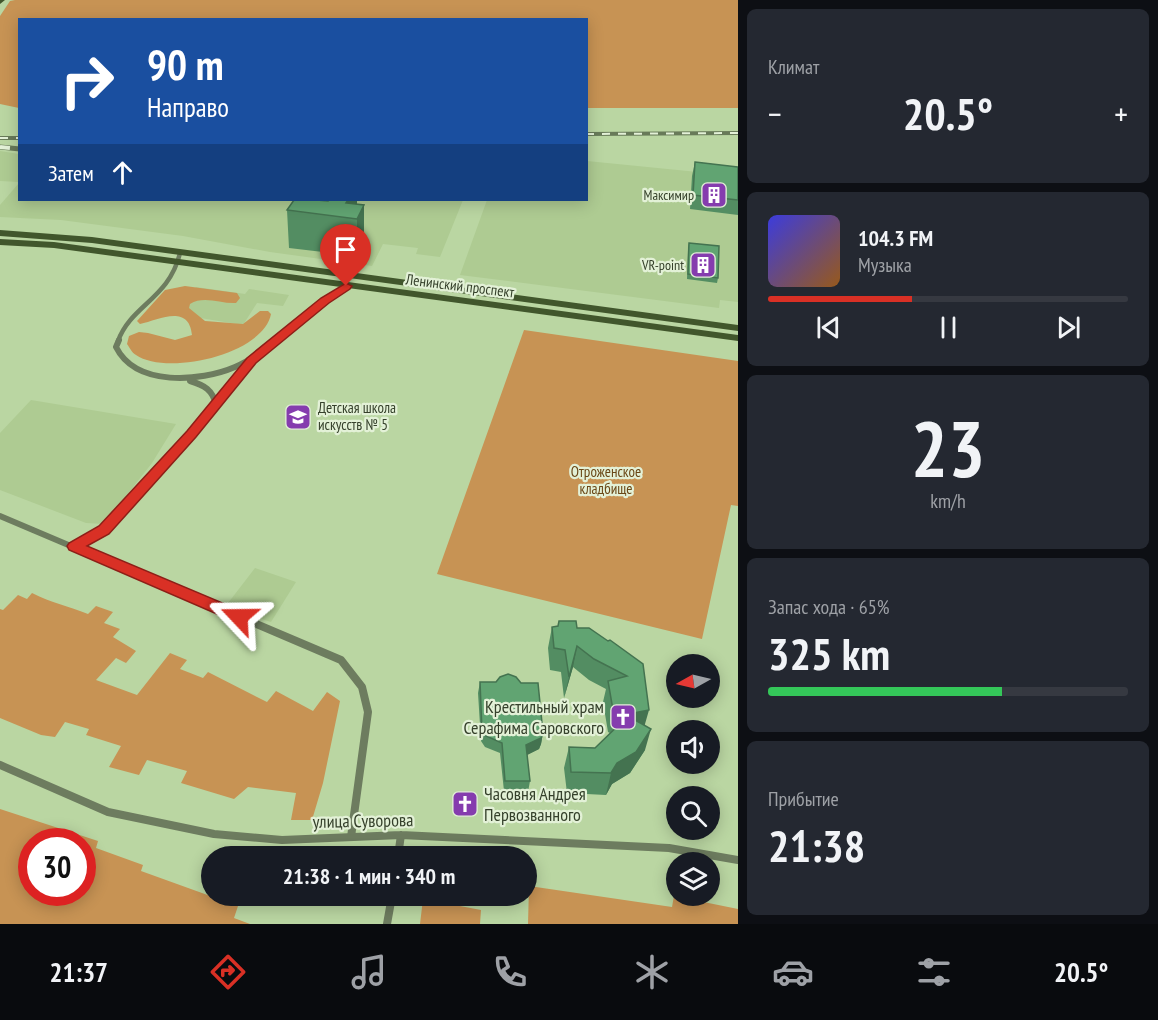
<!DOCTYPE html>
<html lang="ru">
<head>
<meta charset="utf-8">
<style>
	body { margin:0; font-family:"PT Sans Narrow",sans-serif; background:#242831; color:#f1f3f6; height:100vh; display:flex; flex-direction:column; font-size:22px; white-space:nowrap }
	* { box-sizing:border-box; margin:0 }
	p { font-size:20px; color:#9ea1a6 }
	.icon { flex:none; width:33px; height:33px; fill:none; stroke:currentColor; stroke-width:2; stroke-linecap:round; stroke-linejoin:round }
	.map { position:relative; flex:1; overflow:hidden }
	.sheet { display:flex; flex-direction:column; gap:9px; padding:9px; background:#0d0f14; width:420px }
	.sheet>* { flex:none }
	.guide { position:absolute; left:18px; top:18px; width:570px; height:183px; border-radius:0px; box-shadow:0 3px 15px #0003; background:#1a4fa0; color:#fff; overflow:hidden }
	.needle { width:39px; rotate:262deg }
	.buttons { position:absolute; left:666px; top:654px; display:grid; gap:12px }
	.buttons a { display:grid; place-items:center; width:54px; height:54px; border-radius:50%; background:#171b24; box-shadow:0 3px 15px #0003; font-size:30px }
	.speed { position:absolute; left:18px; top:828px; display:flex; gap:12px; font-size:30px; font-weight:700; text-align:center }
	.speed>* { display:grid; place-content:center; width:78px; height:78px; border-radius:50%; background:#171b24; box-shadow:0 3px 15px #0003; line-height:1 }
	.speed .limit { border:9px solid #d22; background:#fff; color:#111 }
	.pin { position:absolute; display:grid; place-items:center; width:51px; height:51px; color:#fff; margin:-62px -26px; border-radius:50% 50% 50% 0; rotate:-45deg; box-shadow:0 0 6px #0007 }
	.pin .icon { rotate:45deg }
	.me { position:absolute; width:66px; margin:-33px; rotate:293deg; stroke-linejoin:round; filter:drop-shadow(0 0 4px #0008) }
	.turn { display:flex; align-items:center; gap:21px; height:126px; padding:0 30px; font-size:27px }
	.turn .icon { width:78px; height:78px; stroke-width:2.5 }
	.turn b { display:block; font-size:42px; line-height:51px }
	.then { display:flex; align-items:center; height:57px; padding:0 30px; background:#0003; gap:12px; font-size:22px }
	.big { font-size:45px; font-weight:800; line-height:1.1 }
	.sheet .tile { flex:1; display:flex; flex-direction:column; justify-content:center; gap:9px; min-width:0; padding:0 21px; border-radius:9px; background:#242831 }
	.sheet .dial { align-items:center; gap:0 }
	.dial b { font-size:78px; line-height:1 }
	.song { display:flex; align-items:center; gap:18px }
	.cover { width:72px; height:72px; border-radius:9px; background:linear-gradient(135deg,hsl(240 70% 55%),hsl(30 70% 35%)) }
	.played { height:6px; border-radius:3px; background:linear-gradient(90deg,#d93025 40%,#363941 40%) }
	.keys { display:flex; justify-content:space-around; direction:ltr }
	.heat { display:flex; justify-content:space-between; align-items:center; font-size:33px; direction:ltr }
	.charge { height:9px; border-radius:4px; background:linear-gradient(90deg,#34c759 65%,#363941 0) }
	.trip { position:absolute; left:201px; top:846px; width:336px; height:60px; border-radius:30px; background:#171b24; box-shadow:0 3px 15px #0003; font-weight:800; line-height:60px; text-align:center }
	.tabs { display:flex; height:96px; justify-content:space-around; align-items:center; background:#090b0e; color:#9ea1a6 }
	.tabs .icon { width:42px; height:42px }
	.tabs .selected { color:#d93025 }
	.tabs b { font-size:27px; color:#f1f3f6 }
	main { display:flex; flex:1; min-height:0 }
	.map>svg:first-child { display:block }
	.built { fill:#aecb92 }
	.green { fill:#c79354; fill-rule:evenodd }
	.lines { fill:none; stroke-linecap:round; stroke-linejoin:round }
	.street-far2 { stroke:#6d7c5f; stroke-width:4.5 }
	.street-far1 { stroke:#6d7c5f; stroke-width:6 }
	.street { stroke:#6d7c5f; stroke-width:8 }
	.secondary { fill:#41562c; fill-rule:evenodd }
	.rail-far1-casing { stroke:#687a59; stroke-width:4 }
	.rail-casing { stroke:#687a59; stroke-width:5 }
	.rail-far1 { stroke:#e3f1d7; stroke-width:2; stroke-dasharray:8; stroke-linecap:butt }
	.rail { stroke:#e3f1d7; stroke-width:4; stroke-dasharray:10; stroke-linecap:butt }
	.wall { fill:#538d62 }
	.shaded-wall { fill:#447350 }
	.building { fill:#61a472; stroke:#447350; stroke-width:1.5 }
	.route { fill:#d93025; stroke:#8d1f18; stroke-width:1.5 }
	.labels { text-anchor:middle; stroke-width:4.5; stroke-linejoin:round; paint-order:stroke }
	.far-poi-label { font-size:14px; fill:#35402b; stroke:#e3f1d7; text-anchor:end }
	.street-label { font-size:15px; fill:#35402b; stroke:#e3f1d7 }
	.poi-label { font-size:15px; fill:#35402b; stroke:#e3f1d7; text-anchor:start }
	.park-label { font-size:15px; fill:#6a4716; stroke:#e3f1d7 }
	.near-poi-label { font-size:18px; fill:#35402b; stroke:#e3f1d7; text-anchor:end }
	.near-street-label { font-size:18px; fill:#35402b; stroke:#e3f1d7 }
</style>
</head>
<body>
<main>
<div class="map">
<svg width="738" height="924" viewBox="0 0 738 924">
	<rect width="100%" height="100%" fill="#bad6a2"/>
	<path class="built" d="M0,151l19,3v28l-19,-1z
		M587,161l151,15v126l-18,-2 -1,8 -259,-33 27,-75h99z
		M19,183l1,17h443l-23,57 -24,-3 2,-6 -35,-4 -11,22 -102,-14 -87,-16 -122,-16 -61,-3v-12z
		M196,287l49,7 4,-5 40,6 -6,11 -26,-3 -14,22 -67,-11z
		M31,400l145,24 -24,39 -48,61 -18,-1 -86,-33v-57z
		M255,568l41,14 -25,40 -46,-15z"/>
	<path class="green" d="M15,0h723v108h-151l-1,-88h-566l-1,88 -19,-4v-88l10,-15z
		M185,286l52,7 3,5 -4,5c-15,1 -32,-8 -46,1l-1,4 16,13 38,3 17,-13h8l3,3c-8,41 -105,62 -135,41 -4,-2 -6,-7 -9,-11l2,-8 10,-4 9,1 27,7 17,-5c-3,-32 -34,-15 -52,-11l-3,-3 28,-31z
		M524,330l214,31v145l-7,-1 -29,134 -265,-65z
		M32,593c20,10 36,13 56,21l8,-8 17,6 -9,11 16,6 -7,8 23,14 -10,12 -10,-5 -20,22 41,15 33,-42 17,7 -7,9 23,9 5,-6 59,30 9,-11 37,20 14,-19 13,9 -17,82 -11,37h-21l5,-27 -48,-6 -14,12 -53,-16 6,-12 -40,-11 -8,15 -30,-8 12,-21 -35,-11 3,-6 -24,-7 -10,15 -14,-2 -41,-17v-109l3,1 15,-15 9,4z
		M0,809l98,32 -2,7 47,17 -2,6 97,35 -4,12 16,6h-250zM32,842h50v50h-50z
		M529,886l143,21 2,-11 64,13v15h-210z
		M423,899l58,11 -1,14h-60z"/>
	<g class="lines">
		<path class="street-far2" d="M118,341c13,-36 51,-42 62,-88
			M276,341l70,-54"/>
		<path class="street-far1" d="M119,340l-3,7c20,40 84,35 119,20 16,-7 30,-17 43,-27
			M190,381c14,4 23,9 26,24
			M0,516l184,78
			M75,546l29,-16 88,-96 57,-70"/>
		<path class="street" d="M181,592l160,68 21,27 6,25 -17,125
			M0,765l108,47 106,22 68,6 119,-5 268,13 69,12
			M398,856l3,-21
			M387,924l5,-28"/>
		<path class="secondary" d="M0,0h5l-5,4z
			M0,230l92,7 646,88v6l-646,-88 -92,-7z
			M0,239l54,3 684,93v6l-684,-93 -54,-3z"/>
		<g class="rail-far1-casing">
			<path id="rail-far1" d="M586,134l152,-1
				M0,138h20
				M0,147l11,1"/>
		</g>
		<g class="rail-casing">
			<path id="rail" d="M0,147l20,2"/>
		</g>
		<use href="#rail-far1" class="rail-far1"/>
		<use href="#rail" class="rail"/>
	</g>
	<path class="wall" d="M695,162l43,5v48l-48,-6 2,-33z
		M328,200h29v4l7,1v37l-7,14 -68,-8 -2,-38 41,-9z
		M689,243l29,35 -1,5 -30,-4 1,-32z
		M552,627l25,1 66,36 2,86 -15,23 -18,11 -6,11 -39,-2 -3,-25 5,-21 26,1 15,-15 -2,-1 -5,-30 3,-13 -17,-9 -16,-13 -9,31 -3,-26 -11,-2 -2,-22z
		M480,682l63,51 -2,11 -2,5 -12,6 3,26 -2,11 -24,-1 -4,-38 -15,-6 -4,-6 -3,-48z"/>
	<path class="shaded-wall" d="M348,200h9v17l7,-12v37l-7,14v-37l-11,-16z
		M577,646l-4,21 -9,31 5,-21z
		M649,710l-6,21 -26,5 6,-21z
		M651,729l-6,21 -15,23 -18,11 -6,11 5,-22 6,-10z
		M543,733l-2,11 -2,5 -14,7 1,-11z"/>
	<path class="building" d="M695,162l43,5v33l-45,-5z
		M294,200h22l12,1v-1h20l-2,3 18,2 -7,14 -70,-9z
		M689,243l30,3 -1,32 -30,-4z
		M559,621h17l1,7h12l19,13 2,-1 33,24 6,46 -26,5 -10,-5 -5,-29 19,-5 -33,-17 -17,-13 -8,31 -4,-27 -11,-2 -2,-21 6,-1z
		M508,674l8,3 5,6h17l5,50 -2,5 -15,7 4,36h-25l-3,-38 -16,-7 -4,-5 -2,-49h16l4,-5z
		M628,716l23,13 -15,23 -19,11 -6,10 -40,-1 -2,-25 26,1z"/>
	<path class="route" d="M346,283l6,3 -2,3 -21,14 -73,60 -60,74 -87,97 -22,12 157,66 3,5 -3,4h-11l-164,-71 -2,-4 2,-3 30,-17 88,-95 60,-73 74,-60z"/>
	<defs>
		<g id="building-square" transform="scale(1.35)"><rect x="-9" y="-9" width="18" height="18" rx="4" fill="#853cae" stroke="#e3f1d7"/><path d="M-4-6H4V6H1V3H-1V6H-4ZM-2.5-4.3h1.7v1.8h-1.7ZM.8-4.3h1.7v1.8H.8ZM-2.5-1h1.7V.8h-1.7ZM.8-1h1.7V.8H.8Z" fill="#fff"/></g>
		<g id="school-square" transform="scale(1.35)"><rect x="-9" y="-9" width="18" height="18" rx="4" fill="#853cae" stroke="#e3f1d7"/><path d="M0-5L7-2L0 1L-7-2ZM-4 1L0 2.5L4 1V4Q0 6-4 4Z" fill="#fff"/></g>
		<g id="church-square" transform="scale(1.35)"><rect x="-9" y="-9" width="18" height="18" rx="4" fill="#853cae" stroke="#e3f1d7"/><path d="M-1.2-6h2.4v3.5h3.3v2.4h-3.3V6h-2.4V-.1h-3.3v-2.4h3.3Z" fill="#fff"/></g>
	</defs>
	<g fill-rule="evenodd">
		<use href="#building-square" x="714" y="195"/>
		<use href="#building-square" x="703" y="265"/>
		<use href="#school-square" x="298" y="417"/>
		<use href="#church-square" x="623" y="717"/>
		<use href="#church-square" x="465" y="804"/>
	</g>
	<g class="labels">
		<g class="far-poi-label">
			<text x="694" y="200">Максимир</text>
			<text x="684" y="270">VR-point</text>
		</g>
		<g class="street-label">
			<text transform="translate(460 286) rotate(7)" y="5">Ленинский проспект</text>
		</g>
		<g class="poi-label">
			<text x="318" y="413">Детская школа<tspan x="318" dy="17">искусств № 5</tspan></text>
		</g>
		<g class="park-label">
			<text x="606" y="477">Отроженское<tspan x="606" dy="17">кладбище</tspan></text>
		</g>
		<g class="near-poi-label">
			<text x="604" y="713">Крестильный храм<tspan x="604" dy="21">Серафима Саровского</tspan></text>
			<text x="484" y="800" text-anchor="start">Часовня Андрея<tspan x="484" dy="21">Первозванного</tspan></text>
		</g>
		<g class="near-street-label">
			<text transform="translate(363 821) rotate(-1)" y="6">улица Суворова</text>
		</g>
	</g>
</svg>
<div class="buttons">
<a><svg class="needle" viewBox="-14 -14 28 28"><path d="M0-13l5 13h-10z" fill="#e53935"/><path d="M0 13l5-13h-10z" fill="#9ea1a6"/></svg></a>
<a><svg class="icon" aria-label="sound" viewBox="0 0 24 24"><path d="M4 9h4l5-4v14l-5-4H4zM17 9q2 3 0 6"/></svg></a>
<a><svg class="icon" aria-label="search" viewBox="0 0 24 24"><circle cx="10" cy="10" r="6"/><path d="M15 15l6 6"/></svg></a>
<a><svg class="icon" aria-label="layers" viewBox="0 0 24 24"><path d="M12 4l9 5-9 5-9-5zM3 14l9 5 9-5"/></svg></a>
</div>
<div class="speed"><div class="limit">30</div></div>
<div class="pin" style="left:346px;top:286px;background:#d93025"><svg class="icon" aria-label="arrive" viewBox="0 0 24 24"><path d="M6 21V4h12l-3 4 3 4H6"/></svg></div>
<svg class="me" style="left:239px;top:617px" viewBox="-20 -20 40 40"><path d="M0-17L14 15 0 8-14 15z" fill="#d93025" stroke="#fff" stroke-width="4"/></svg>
<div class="trip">21:38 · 1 мин · 340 m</div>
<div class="guide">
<div class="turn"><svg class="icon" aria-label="right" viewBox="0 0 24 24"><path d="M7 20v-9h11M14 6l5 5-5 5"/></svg><div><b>90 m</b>Направо</div></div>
<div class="then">Затем<svg class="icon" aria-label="ahead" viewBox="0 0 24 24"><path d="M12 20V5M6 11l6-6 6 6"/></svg></div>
</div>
</div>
<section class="sheet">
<div class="tile"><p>Климат</p>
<div class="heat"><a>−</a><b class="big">20.5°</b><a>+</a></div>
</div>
<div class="tile">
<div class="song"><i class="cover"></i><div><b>104.3 FM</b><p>Музыка</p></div></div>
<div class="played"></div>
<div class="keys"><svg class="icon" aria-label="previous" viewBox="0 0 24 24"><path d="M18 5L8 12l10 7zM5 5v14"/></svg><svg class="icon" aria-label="pause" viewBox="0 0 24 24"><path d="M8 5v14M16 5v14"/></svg><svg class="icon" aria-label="next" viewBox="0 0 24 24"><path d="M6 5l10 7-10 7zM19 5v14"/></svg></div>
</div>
<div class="tile dial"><b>23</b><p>km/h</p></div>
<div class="tile"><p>Запас хода · 65%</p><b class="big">325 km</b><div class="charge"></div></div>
<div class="tile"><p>Прибытие</p><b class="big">21:38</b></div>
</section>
</main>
<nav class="tabs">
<b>21:37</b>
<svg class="icon selected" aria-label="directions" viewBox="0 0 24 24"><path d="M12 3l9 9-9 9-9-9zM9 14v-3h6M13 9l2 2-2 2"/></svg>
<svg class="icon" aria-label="music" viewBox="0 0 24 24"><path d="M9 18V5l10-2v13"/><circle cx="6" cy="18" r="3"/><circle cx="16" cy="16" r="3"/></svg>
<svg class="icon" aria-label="phone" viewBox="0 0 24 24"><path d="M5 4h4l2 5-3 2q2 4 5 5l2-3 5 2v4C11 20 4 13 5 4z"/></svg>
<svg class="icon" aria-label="climate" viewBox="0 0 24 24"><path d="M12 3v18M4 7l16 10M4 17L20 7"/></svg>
<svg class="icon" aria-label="car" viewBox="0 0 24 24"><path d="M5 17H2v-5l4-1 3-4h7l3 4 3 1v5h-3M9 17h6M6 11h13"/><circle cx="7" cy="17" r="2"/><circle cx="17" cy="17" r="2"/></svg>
<svg class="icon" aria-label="filters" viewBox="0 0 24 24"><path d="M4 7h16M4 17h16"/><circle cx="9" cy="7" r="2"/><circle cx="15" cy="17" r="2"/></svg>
<b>20.5°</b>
</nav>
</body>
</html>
